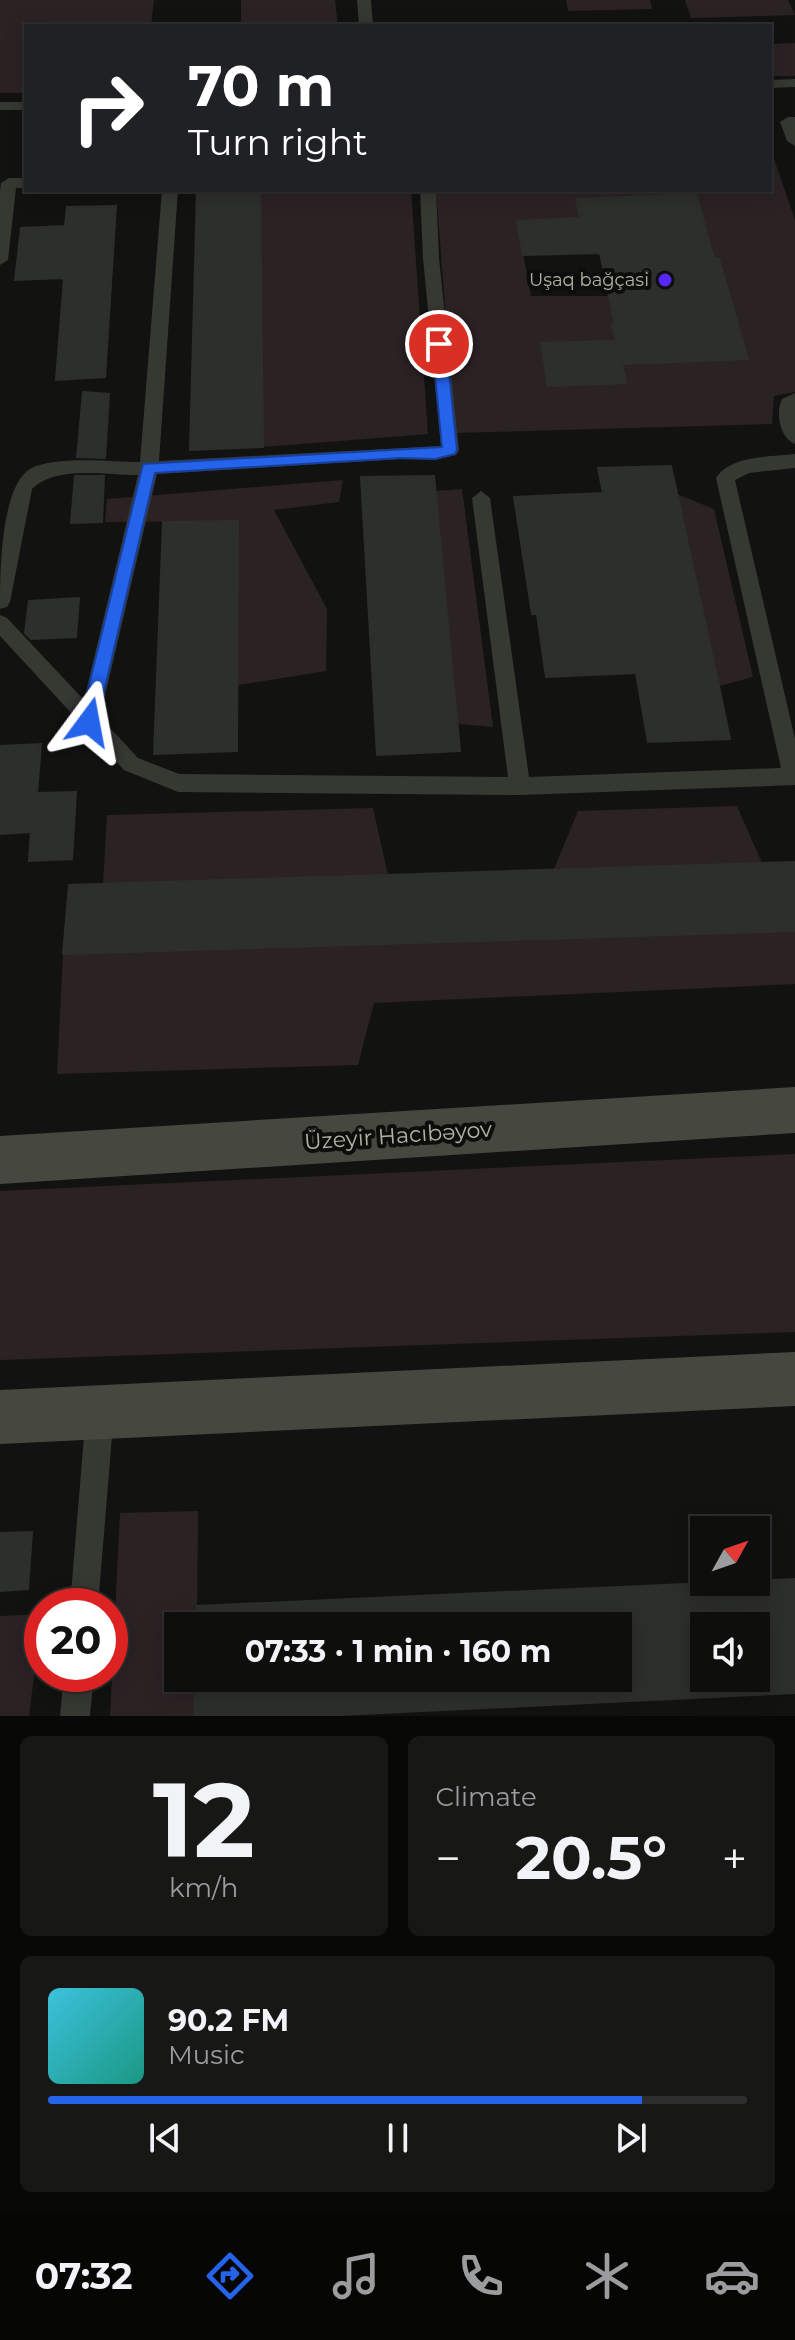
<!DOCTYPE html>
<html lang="en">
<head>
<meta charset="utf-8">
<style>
	body { margin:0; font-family:Montserrat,sans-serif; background:#171716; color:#f1f3f6; height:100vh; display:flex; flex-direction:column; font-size:30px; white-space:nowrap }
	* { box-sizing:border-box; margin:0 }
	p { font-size:26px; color:#9b9c9d }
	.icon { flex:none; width:44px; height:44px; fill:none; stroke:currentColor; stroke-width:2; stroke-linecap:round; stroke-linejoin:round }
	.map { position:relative; height:1716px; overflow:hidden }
	.details { display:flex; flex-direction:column; gap:20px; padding:20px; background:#080807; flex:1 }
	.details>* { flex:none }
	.guide { position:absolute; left:24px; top:24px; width:748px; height:168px; border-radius:0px; box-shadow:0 4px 20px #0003,0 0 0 2px #2e2e2e; background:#202124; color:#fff; overflow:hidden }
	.needle { width:52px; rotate:50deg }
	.buttons { position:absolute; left:690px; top:1516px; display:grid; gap:16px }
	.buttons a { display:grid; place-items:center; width:80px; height:80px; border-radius:0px; background:#0e0e0d; box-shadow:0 4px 20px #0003,0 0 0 2px #2e2e2e; font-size:40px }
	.speed { position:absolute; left:24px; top:1588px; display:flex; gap:16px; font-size:40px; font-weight:700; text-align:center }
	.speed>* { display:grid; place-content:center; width:104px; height:104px; border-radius:50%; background:#0e0e0d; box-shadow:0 4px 20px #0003,0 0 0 2px #2e2e2e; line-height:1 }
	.speed .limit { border:12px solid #d22; background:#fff; color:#111 }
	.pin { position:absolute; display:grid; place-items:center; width:68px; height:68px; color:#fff; margin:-34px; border:4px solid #fff; border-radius:50%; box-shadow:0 2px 8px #0007 }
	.me { position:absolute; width:88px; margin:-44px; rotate:13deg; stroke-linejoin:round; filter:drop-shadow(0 0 6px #0008) }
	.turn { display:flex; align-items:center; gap:28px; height:168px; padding:0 32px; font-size:36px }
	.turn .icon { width:104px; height:104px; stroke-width:2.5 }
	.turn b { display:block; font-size:56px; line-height:68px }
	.big { font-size:60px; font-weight:700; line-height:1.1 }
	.details .widget { flex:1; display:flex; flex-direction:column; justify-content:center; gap:12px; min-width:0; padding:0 28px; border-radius:12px; background:#171716 }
	.details .dial { align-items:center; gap:0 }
	.dial b { font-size:104px; line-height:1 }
	.song { display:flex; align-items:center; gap:24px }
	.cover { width:96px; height:96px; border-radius:12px; background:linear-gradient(135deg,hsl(190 70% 55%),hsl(170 70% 35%)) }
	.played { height:8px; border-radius:4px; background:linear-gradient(90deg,#2563eb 85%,#2e2e2e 85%) }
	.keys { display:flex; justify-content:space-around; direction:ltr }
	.heat { display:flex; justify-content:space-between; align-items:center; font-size:44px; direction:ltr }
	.details .tiles { flex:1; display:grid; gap:20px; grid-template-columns:1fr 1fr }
	.widget:last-child { grid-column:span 2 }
	.trip { position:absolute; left:164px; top:1612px; width:468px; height:80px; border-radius:0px; background:#0e0e0d; box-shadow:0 4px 20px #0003,0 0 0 2px #2e2e2e; font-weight:700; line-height:80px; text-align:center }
	.tab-bar { display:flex; height:128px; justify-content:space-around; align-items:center; background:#060605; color:#9b9c9d }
	.tab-bar .icon { width:56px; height:56px }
	.tab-bar .selected { color:#2563eb }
	.tab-bar b { font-size:36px; color:#f1f3f6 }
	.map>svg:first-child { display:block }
	.green { fill:#2b2224; fill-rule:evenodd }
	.building { fill:#2d2f2c; stroke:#2d2f2b; stroke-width:2; fill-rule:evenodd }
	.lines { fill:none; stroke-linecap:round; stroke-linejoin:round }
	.lane { fill:#363832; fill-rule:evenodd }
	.secondary { fill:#464840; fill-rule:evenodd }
	.route { fill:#2563eb; stroke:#184099; stroke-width:2 }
	.poi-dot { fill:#5727f5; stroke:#0d0e0c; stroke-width:3 }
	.labels { text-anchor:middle; stroke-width:8; stroke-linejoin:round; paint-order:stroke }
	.far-poi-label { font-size:18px; fill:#afb4a2; stroke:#0d0e0c; text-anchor:end }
	.street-label { font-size:22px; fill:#afb4a2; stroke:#0d0e0c }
</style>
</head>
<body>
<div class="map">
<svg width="795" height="1716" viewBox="0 0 795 1716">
	<rect width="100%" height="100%" fill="#121311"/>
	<path class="green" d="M0,0h154l-3,26h-125v67h-26z
		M241,0h94l3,26h-97z
		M566,0h84l2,9 -84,2z
		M685,0h103l7,15 -104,3z
		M795,43v33h-25v-32z
		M770,147l25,73v172l-21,4 -2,28 -317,9 -19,-243h334zM696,195l10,35 -38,31 62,39 18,59 -126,5 -80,-21 74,-2 -3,-16 55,-2 -59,-27h-78l-14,-75 63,-3 -4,-19z
		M260,190h151l17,244 -165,13z
		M343,480l-4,22 -65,8 53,99 -1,62 -88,14v-164l-133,1 2,-23z
		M462,489l31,238 -35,-3 -22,-233z
		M677,494l37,15 39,168 -34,9z
		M737,806l25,57 -208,6 24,-58z
		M373,808l15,67 -285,9 4,-69z
		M795,931v53l-421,19 -16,62 -301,9 6,-120z
		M795,1154v178l-795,28v-169z
		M198,1511l-1,115h-19v52h17l-1,38h-84l10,-203z
		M42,1614l-13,102h-29v-100z"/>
	<path class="building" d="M197,190h63l3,257 -73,3z
		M696,194l18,65h5l29,100 -126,5 4,19 -78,3 -7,-43 75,-2 -4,-16h3l-15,-72 -77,2 -6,-34 63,-3 -4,-19z
		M116,206l-11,171 -49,3 8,-102 -49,2 6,-52 44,-2 2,-19z
		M83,392l26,2 -4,64 -28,-1z
		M671,466l48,220 11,53 -82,3 -12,-69 -90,4 -9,-63h-5l-18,-117 89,-4 -5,-25z
		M75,476h29l-2,46 -31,1z
		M434,476l26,275 -83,4 -16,-278z
		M238,521l-1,230 -83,3 9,-232z
		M79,598l-3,39 -45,2 -6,-6 4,-32z
		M41,744l-4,49 39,-1 -4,67 -43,2 2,-29 -31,2v-88z
		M795,862v69l-732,23 6,-69z
		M32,1532l-4,57 -28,2v-58z
		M795,1579v114l-475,23h-126l1,-38h423v-52h-421v-20zM704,1626h52v52h-52z"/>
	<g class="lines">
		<path class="lane" d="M357,0h14l2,26h-14z
			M795,79v8l-25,1v-8z
			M0,102h26v8h-26z
			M788,117h7v29l-8,-5 -7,-19z
			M9,178h17v10h-10l-8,72 -8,5v-73l1,-9z
			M162,190h16l-19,271 282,-15 -18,-188 -3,-68h16l3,68 20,192 -3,5 -21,5 -34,-1 -244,15 -57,243 38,41 41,16 329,3 -36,-279 9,-7 9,7 39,279 252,-9 -65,-290c15,-23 54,-21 79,-24v14l-46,5 -14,7 60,259v46l-275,10 -342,-3 -54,-22 -124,-134v-21l7,3 77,82 54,-225c-32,0 -82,-10 -106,14l-22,113 -3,5 -7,2c0,-32 0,-122 30,-140 24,-14 82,-7 110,-7z
			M795,393v51c-15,-6 -20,-31 -13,-45z
			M100,1398l10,4 4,10 -16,194h-28l16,-194 4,-10z
			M64,1674h30l-4,42h-30z"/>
		<path class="secondary" d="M795,1087v46l-795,51v-48z
			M795,1352v54l-795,38v-54z"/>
	</g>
	<path class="route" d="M439,339l7,5 11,106 -2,4 -20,5 -34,-1 -246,15 -58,249 -8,7 -6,-2 -3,-5 63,-258 299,-17 -10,-103z"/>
	<circle class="poi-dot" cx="665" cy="280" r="8"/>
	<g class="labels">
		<g class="far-poi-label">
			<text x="649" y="286">Uşaq bağçasi</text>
		</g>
		<g class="street-label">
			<text transform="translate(398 1135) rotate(-4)" y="8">Üzeyir Hacıbəyov</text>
		</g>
	</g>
</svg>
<div class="buttons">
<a><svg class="needle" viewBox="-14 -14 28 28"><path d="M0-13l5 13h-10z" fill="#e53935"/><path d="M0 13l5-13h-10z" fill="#9b9c9d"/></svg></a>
<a><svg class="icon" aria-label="sound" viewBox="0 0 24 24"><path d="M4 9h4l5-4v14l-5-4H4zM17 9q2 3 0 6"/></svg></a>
</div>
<div class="speed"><div class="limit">20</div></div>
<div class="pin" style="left:439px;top:344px;background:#d93025"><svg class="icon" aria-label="arrive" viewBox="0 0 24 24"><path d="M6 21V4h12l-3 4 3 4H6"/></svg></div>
<svg class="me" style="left:89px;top:722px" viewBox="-20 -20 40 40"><path d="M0-17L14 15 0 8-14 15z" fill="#2563eb" stroke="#fff" stroke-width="4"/></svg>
<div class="trip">07:33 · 1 min · 160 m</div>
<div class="guide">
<div class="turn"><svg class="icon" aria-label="right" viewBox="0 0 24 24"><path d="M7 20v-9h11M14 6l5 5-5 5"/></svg><div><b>70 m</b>Turn right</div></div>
</div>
</div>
<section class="details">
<div class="tiles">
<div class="widget dial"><b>12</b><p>km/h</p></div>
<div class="widget"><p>Climate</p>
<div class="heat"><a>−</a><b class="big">20.5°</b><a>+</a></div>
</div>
<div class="widget">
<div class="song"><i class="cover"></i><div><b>90.2 FM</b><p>Music</p></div></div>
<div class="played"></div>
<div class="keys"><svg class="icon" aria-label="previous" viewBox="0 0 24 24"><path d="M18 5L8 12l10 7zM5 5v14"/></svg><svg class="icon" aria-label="pause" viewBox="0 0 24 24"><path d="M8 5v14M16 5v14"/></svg><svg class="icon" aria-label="next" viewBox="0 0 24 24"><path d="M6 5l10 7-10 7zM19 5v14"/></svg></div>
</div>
</div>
</section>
<nav class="tab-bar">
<b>07:32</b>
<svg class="icon selected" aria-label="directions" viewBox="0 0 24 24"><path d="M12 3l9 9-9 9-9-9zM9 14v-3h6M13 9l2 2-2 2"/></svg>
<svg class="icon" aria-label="music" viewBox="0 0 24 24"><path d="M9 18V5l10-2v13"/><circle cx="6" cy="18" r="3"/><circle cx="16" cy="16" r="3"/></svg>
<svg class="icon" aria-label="phone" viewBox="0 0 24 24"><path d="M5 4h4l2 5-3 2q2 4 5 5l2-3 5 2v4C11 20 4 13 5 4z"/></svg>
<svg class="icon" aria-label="climate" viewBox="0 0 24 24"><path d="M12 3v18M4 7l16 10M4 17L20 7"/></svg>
<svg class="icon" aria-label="car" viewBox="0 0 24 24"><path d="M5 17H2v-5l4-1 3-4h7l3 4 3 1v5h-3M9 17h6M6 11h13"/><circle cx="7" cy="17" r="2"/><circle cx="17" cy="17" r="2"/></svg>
</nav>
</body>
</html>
